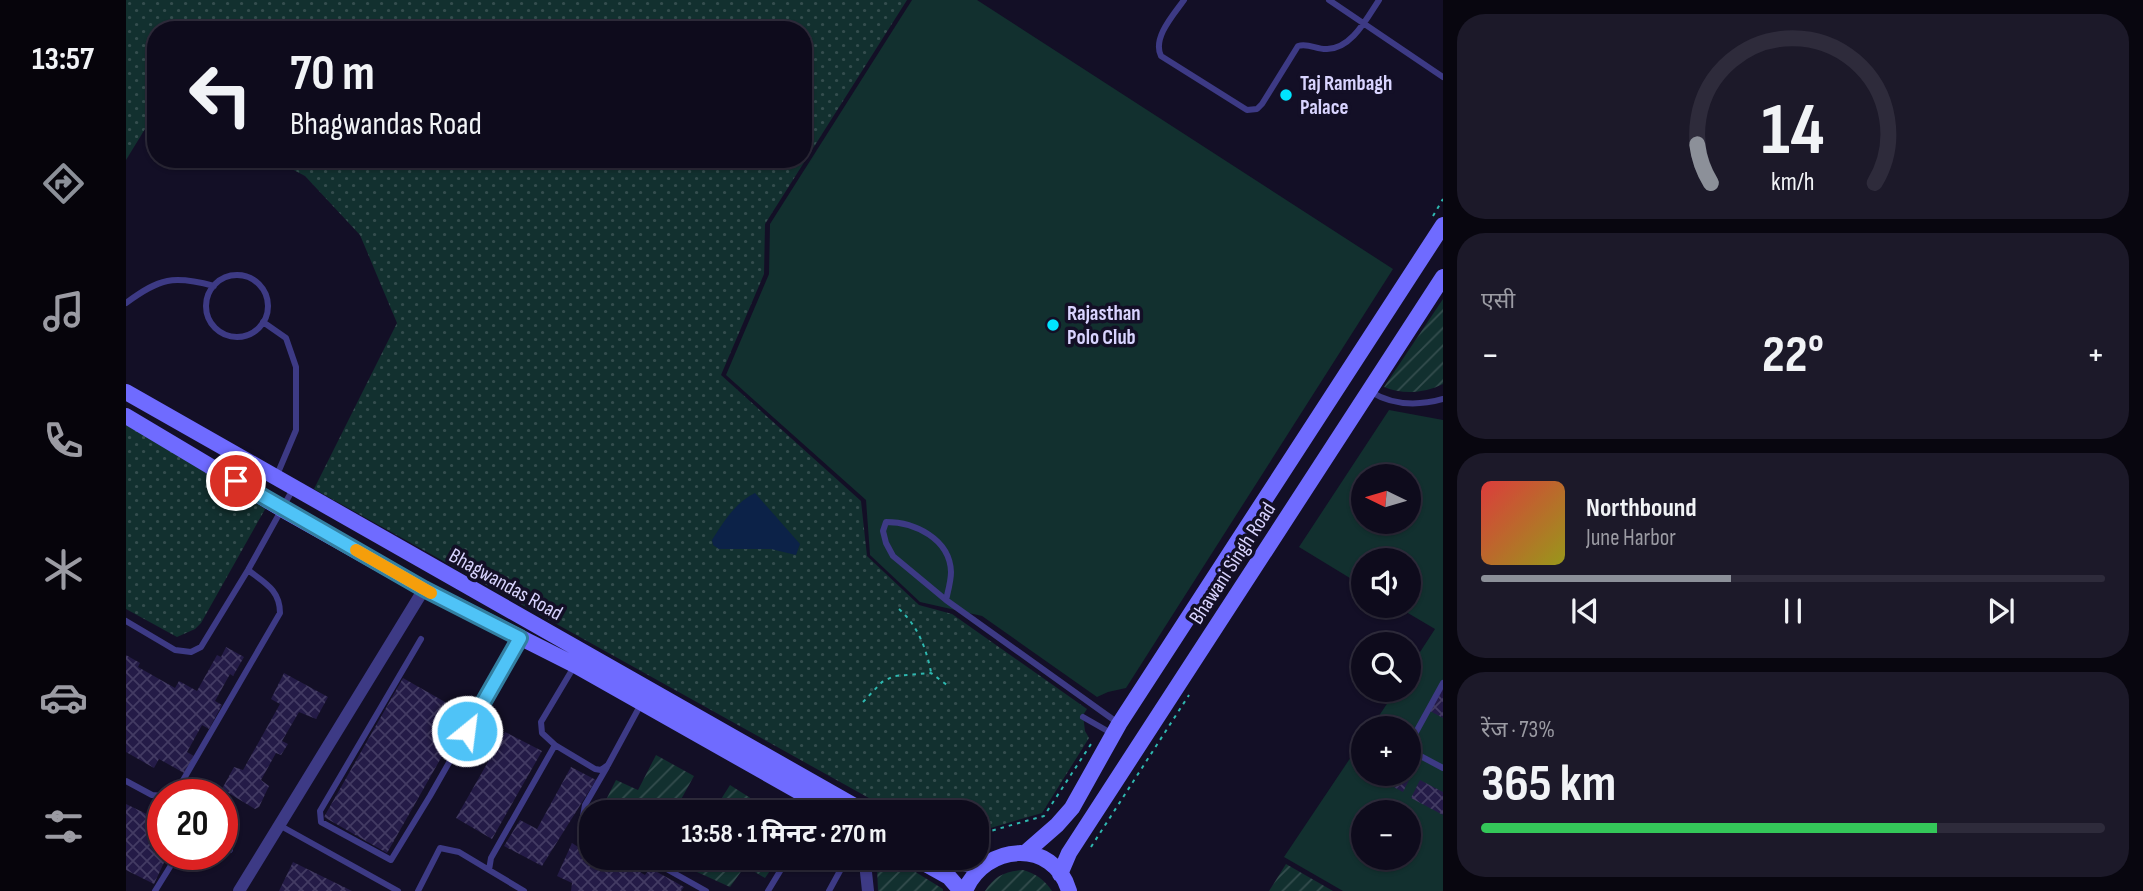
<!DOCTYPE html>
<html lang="hi">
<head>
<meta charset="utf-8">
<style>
	body { margin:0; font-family:"Sofia Sans Condensed","Noto Sans Devanagari",sans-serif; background:#1c1929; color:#f1f3f6; height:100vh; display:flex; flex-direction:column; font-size:26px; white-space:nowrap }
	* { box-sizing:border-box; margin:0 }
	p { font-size:23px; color:#9b9ba3 }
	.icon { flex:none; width:38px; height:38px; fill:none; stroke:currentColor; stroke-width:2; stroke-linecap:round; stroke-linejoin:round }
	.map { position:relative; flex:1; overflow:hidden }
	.panel { display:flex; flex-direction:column; gap:14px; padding:14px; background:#08060f; width:700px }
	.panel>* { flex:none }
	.guide { position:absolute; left:21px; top:21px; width:665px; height:147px; border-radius:28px; box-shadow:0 2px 5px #0004,0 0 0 2px #2e2b3b; background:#0e0b1c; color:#f1f3f6; overflow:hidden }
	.needle { width:46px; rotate:275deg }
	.tools { position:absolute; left:1225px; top:464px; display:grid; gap:14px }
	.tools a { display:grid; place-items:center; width:70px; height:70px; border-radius:50%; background:#0e0b1c; box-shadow:0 2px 5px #0004,0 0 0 2px #2e2b3b; font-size:35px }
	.speed { position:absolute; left:21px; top:779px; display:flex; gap:14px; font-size:35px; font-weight:700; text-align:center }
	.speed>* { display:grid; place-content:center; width:91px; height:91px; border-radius:50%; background:#0e0b1c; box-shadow:0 2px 5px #0004,0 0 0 2px #2e2b3b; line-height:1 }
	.speed .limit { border:10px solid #d22; background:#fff; color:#111 }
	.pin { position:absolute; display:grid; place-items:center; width:60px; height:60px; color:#fff; margin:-30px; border:4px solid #fff; border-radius:50%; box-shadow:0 2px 7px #0007 }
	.me { position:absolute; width:77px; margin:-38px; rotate:29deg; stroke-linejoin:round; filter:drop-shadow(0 0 5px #0008) }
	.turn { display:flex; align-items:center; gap:24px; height:147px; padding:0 28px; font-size:32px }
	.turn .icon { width:91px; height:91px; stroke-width:2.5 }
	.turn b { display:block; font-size:49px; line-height:60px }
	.big { font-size:52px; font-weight:700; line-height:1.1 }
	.panel .widget { flex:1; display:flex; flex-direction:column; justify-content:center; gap:10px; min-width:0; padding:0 24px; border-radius:28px; background:#1c1929 }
	.panel .dial { align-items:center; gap:0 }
	.dial svg { height:182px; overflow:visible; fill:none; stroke:#2e2b3b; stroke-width:7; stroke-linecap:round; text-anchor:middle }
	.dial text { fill:#f1f3f6; stroke:none }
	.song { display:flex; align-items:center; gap:21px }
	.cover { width:84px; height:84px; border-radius:10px; background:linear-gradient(135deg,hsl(0 70% 55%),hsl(60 70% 35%)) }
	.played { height:7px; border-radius:4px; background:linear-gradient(90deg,#8c9099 40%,#2e2b3b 40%) }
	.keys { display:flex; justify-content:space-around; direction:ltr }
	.heat { display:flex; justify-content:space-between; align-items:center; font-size:38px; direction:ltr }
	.charge { height:10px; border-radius:5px; background:linear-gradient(90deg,#34c759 73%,#2e2b3b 0) }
	.trip { position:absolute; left:453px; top:800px; width:410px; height:70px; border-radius:28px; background:#0e0b1c; box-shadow:0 2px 5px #0004,0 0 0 2px #2e2b3b; font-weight:700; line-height:70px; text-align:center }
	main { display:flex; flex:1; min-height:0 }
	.dock { display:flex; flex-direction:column; width:126px; justify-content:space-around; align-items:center; background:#06040b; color:#9b9ba3 }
	.dock .icon { width:49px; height:49px }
	.dock .active { color:#8c9099 }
	.dock b { font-size:32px; color:#f1f3f6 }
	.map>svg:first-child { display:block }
	.grass { fill:url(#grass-dots) }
	.garden { fill:url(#garden-furrows) }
	.pitch { fill:#12302f; fill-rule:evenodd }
	.water { fill:#0c2248 }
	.building { fill:url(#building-cross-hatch) }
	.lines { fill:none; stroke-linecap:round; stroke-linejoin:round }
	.path { stroke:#2fb8b0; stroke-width:2; stroke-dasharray:3.5 5; stroke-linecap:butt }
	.lane { stroke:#3d3a85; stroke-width:6 }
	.street { stroke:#3d3a85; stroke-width:12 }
	.secondary { stroke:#6f6bff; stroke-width:16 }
	.route-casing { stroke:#337fa1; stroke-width:18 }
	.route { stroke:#4fc3f7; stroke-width:12 }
	.slow { stroke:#f59e0b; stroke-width:12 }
	.poi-dot { fill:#00e5ff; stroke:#130f26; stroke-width:2.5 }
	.labels { text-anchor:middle; stroke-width:7; stroke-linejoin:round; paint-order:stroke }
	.poi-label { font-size:21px; font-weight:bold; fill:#d9d4ff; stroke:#130f26; text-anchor:start }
	.street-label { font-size:21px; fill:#d9d4ff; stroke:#130f26 }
</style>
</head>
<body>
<main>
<nav class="dock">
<b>13:57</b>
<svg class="icon active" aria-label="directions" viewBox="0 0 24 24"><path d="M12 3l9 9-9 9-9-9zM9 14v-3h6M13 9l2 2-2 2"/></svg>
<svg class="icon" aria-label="music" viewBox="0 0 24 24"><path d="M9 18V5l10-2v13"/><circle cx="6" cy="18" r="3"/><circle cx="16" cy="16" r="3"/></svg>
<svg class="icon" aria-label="phone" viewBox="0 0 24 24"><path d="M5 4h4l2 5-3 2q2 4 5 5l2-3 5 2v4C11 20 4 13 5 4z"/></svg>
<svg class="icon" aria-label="climate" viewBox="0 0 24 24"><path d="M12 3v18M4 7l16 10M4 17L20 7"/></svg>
<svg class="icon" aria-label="car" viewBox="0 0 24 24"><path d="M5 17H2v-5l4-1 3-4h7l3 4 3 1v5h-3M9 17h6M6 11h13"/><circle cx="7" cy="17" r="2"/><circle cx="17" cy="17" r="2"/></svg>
<svg class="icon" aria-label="filters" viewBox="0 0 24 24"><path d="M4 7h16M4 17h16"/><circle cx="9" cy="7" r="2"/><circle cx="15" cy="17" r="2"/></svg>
</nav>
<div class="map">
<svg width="1317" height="891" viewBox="0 0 1317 891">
	<defs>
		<pattern id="grass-dots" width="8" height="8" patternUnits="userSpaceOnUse" patternTransform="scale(1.75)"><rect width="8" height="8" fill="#12302f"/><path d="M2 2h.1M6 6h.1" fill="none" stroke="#344d4e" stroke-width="1.8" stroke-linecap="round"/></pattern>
		<pattern id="garden-furrows" width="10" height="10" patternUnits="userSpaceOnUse" patternTransform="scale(1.75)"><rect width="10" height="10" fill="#12302f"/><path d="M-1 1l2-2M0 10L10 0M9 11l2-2" fill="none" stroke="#344d4e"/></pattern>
		<pattern id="building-cross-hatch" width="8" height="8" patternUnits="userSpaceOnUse" patternTransform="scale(1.75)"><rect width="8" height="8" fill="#241b47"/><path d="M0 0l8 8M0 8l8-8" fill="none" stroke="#433b63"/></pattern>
	</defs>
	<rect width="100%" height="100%" fill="#130f26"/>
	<path class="grass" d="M0,0h781l-142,224 -1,50 -43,101 140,126 6,55 52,49 33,9 135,95 -4,6 2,16 4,7 -47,75 -65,19 -1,-20h-82l-580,-323 83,-166 -37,-88 -55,-59 -32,-17h530v-129h-647v81l-30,49z
		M0,425l142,79 -67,119 -6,6 -18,8 -51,-28z"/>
	<path class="garden" d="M1317,299v85c-18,9 -40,11 -59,3z
		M530,755l38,21 -20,36h-65l-7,-4 14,-28 22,10z
		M604,785l42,27h-59z
		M559,858h76l13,7 -9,13 -20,-12 -15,21 -44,-20z
		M754,858h13l50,31v2h-65l-1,-24z
		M1160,864l47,27h-64z
		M897,870c13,4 21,9 29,21h-67c9,-15 21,-20 38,-21z"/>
	<path class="pitch" d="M786,0h65l416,269 -267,419 -18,4 -11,5 -115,-81 -62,-14 -50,-47 -4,-55 -140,-125 43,-101 1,-50z
		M1263,410l54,10v471h-100l-59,-34 79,-118v35h46v-46h-38l25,-38h13v-21l26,-40 -39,-23h13v-46h-46v26l-64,-39zM1237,476h46v46h-46zM1237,812h46v46h-46z"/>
	<path class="water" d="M629,493l45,51 -4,11 -25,-6h-52l-6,-4 -1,-5c12,-19 23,-37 43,-47z"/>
	<path class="building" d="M100,647l18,10 -11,19 -3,-2 -15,27 7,4 -13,24 -7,-4 -15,27 7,4 -10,17 -25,-14 -5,9 -28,-16v-97l14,8 -2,4 37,21 4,-7 18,10 20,-36 4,2z
		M158,673l44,24 -12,22 -17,-7 -17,29 6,3 -7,11 -5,-2 -15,27 8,6 -10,21 -4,2 -33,-20 12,-22 9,3 37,-66 -9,-5z
		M277,678l63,36 -79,139 -63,-36z
		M1317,684v34l-15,-8z
		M379,732l37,19 -50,88 -36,-21z
		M445,767l25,13 -54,86 -38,-20 16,-26 17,9z
		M1283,772l3,2 -9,18 -34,-18z
		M1294,780l23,12v23l-32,-17z
		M0,804l37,18v32h5l-14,30 -28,-14z
		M462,840l4,2v16h25l28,17 5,-7 34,19 -3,4h-110l1,-8 -15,-7 15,-33 11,7z
		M167,862l59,29h-73z"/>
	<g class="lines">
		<path class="path" d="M1307,216l10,-17
			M773,609c19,17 27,39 32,63
			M737,702l19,-20 12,-6 37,-3 16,12
			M748,802l19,10
			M850,835l68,-19 49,-75
			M965,847l98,-152"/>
		<path class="lane" d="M1058,0c-10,14 -32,38 -23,56l86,54 10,-1 5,-5 36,-58c10,-3 18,3 28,3 25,1 41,-31 53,-49
			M1203,0l114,77
			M80 306a31 31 0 1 1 62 0a31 31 0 1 1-62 0Z
			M0,303c34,-25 47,-28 88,-17
			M137,322l23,16 10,29v63l-19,45
			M1245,392c23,14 47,14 72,7
			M820,600c2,-9 5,-19 5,-28 -1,-33 -36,-50 -65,-50l-3,9 3,12 7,13 53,44 172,123
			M0,621l49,29 16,2 10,-5 47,-77 45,-81
			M295,639l-101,172 1,11 70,38 39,-64 90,-158
			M1317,683l-33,60 1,8 32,17
			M957,717l28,16
			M429,745l40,24 6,1 7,-5 33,-61
			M0,781l26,14 11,1
			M45,794l11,-12 98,-169c0,-23 -15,-30 -32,-43
			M153,825l119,66
			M466,826l-9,-10 2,-11 22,-38
			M96,845l8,5
			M521,858l59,33
			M29,891l23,-37
			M292,891l22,-43 19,4 30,18
			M398,891l-35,-21 2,-12 64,-113 -13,-12 -1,-11 34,-57
			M642,891l20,-33
			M703,891l18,-33"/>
		<path class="street" d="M740,858l-1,5 3,28
			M113,891l185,-302"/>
		<path class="secondary" d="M0,392l739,420
			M0,416l154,92 144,81 151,76 260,147
			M899,853l32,-28 15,-17 47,-84 324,-499
			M789,858l34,19 12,14
			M822,858l31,10
			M934,874l9,-21 374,-576
			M839,891c19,-48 89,-53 104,0"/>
	</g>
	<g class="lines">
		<g class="route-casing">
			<path id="route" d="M110,481l188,108 96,49 -53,93"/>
		</g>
		<use href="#route" class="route"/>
		<path class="slow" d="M230,550l75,43"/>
	</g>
	<g class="poi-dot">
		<circle cx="1160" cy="95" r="7"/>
		<circle cx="927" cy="325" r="7"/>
	</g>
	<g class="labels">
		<g class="poi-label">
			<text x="1174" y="90">Taj Rambagh<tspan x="1174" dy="24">Palace</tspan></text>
			<text x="941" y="320">Rajasthan<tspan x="941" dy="24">Polo Club</tspan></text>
		</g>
		<g class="street-label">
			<text transform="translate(1106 563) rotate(-57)" y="7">Bhawani Singh Road</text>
			<text transform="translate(380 584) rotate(29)" y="7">Bhagwandas Road</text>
		</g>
	</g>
</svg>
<div class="tools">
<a><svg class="needle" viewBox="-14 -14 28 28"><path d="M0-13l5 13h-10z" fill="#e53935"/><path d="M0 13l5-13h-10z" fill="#9b9ba3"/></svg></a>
<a><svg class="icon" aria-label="sound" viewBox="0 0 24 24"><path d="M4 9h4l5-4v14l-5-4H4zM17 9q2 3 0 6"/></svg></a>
<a><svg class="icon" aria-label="search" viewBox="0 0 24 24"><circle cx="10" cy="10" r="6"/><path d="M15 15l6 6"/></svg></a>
<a>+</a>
<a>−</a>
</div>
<div class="speed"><div class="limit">20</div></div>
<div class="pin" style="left:110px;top:481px;background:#d93025"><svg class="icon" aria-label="arrive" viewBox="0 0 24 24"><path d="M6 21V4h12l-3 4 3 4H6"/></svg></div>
<svg class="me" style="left:341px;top:731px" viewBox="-20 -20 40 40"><circle r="17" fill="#4fc3f7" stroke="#fff" stroke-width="3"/><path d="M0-11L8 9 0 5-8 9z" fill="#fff"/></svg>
<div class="trip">13:58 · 1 मिनट · 270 m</div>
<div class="guide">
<div class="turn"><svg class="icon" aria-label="left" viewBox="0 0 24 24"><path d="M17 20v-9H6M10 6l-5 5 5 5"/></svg><div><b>70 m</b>Bhagwandas Road</div></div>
</div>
</div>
<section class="panel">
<div class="widget dial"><svg viewBox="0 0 100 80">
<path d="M14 69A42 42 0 1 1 86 69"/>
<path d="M14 69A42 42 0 0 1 8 52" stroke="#8c9099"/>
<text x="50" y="56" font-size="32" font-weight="700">14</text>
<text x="50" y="72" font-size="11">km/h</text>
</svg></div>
<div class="widget"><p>एसी</p>
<div class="heat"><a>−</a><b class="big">22°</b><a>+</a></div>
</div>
<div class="widget">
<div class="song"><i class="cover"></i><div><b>Northbound</b><p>June Harbor</p></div></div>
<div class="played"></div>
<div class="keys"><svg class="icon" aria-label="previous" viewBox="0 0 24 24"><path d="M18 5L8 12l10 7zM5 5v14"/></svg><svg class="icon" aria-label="pause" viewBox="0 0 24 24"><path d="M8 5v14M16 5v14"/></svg><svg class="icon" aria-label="next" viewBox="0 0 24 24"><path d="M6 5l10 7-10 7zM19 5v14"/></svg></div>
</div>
<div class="widget"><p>रेंज · 73%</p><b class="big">365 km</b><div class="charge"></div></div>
</section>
</main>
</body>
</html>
